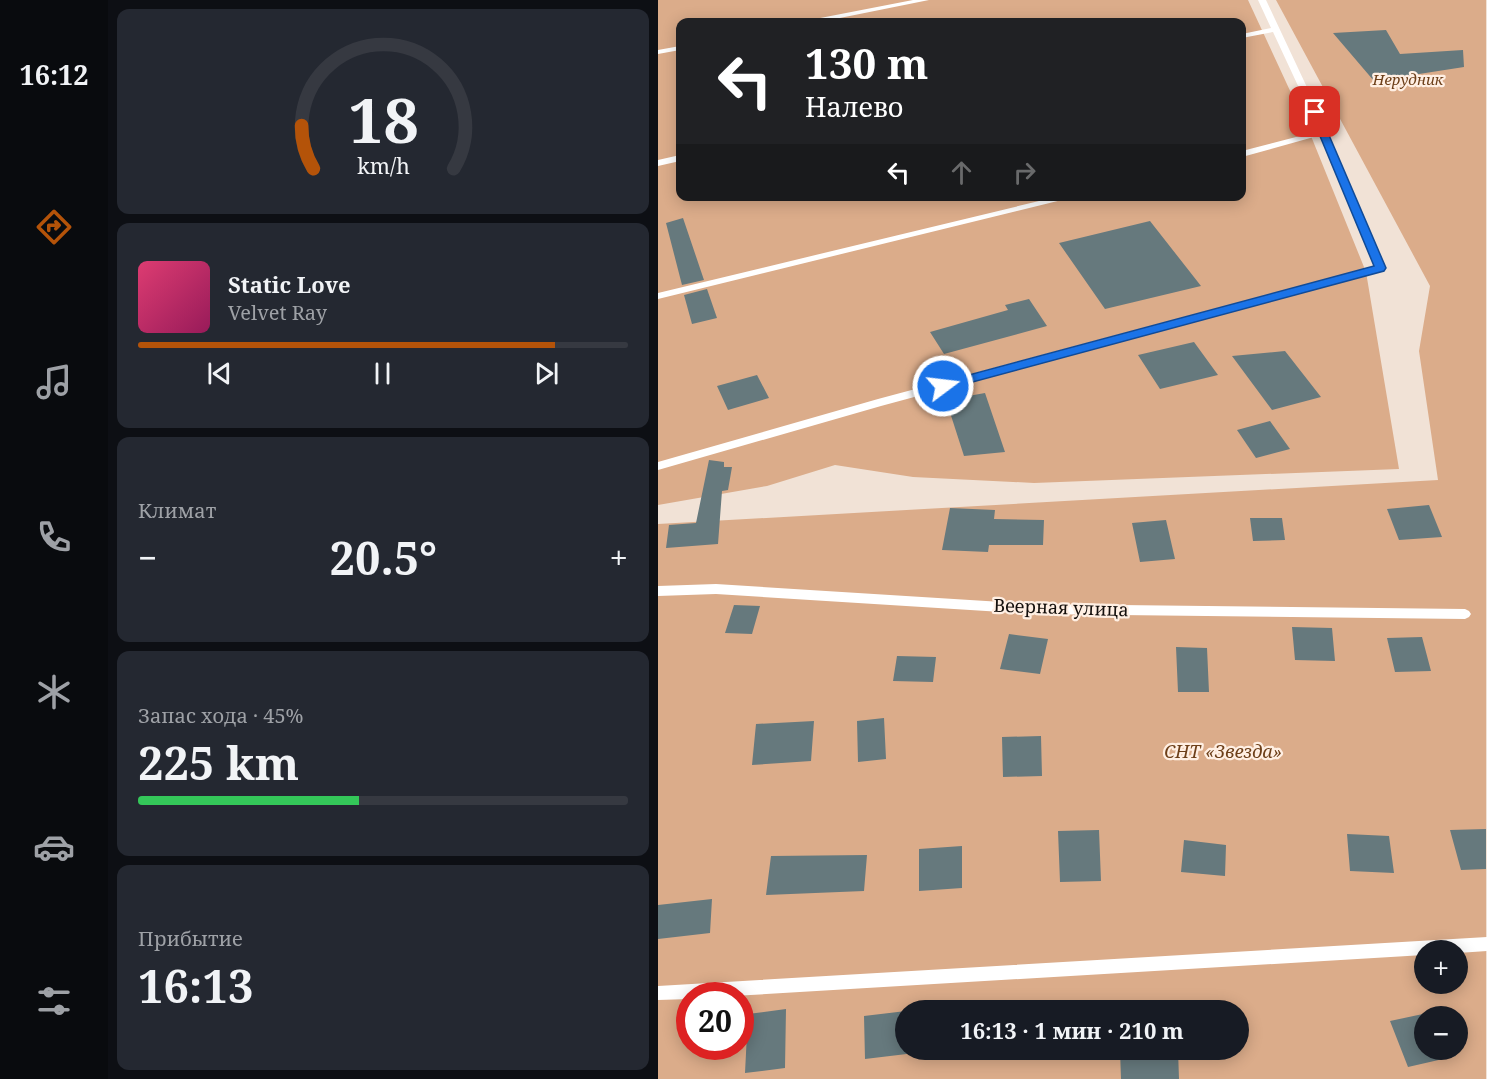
<!DOCTYPE html>
<html lang="ru">
<head>
<meta charset="utf-8">
<style>
	body { margin:0; font-family:"Noto Serif",serif; background:#242831; color:#f1f3f6; height:100vh; display:flex; flex-direction:column; font-size:22px; white-space:nowrap }
	* { box-sizing:border-box; margin:0 }
	p { font-size:20px; color:#9ea1a6 }
	.icon { flex:none; width:33px; height:33px; fill:none; stroke:currentColor; stroke-width:2; stroke-linecap:round; stroke-linejoin:round }
	.map { position:relative; flex:1; overflow:hidden }
	.panel { display:flex; flex-direction:column; gap:9px; padding:9px; background:#0d0f14; width:550px }
	.panel>* { flex:none }
	.top-card { position:absolute; left:18px; top:18px; width:570px; height:183px; border-radius:12px; box-shadow:0 3px 15px #0003; background:#202124; color:#fff; overflow:hidden }
	.fabs { position:absolute; left:756px; top:940px; display:grid; gap:12px }
	.fabs a { display:grid; place-items:center; width:54px; height:54px; border-radius:50%; background:#171b24; box-shadow:0 3px 15px #0003; font-size:30px }
	.speed { position:absolute; left:18px; top:982px; display:flex; gap:12px; font-size:30px; font-weight:700; text-align:center }
	.speed>* { display:grid; place-content:center; width:78px; height:78px; border-radius:50%; background:#171b24; box-shadow:0 3px 15px #0003; line-height:1 }
	.speed .limit { border:9px solid #d22; background:#fff; color:#111 }
	.pin { position:absolute; display:grid; place-items:center; width:51px; height:51px; color:#fff; margin:-26px; border-radius:12px; box-shadow:0 3px 9px #0006 }
	.me { position:absolute; width:66px; margin:-33px; rotate:75deg; stroke-linejoin:round; filter:drop-shadow(0 0 4px #0008) }
	.turn { display:flex; align-items:center; gap:21px; height:126px; padding:0 30px; font-size:27px }
	.turn .icon { width:78px; height:78px; stroke-width:2.5 }
	.turn b { display:block; font-size:42px; line-height:51px }
	.lanes { display:flex; align-items:center; height:57px; padding:0 30px; background:#0003; justify-content:center; gap:30px; direction:ltr }
	.lanes .off { opacity:.35 }
	.big { font-size:45px; font-weight:700; line-height:1.1 }
	.panel .tile { flex:1; display:flex; flex-direction:column; justify-content:center; gap:9px; min-width:0; padding:0 21px; border-radius:12px; background:#242831 }
	.panel .dial { align-items:center; gap:0 }
	.dial svg { height:156px; overflow:visible; fill:none; stroke:#363941; stroke-width:7; stroke-linecap:round; text-anchor:middle }
	.dial text { fill:#f1f3f6; stroke:none }
	.song { display:flex; align-items:center; gap:18px }
	.cover { width:72px; height:72px; border-radius:9px; background:linear-gradient(135deg,hsl(340 70% 55%),hsl(330 70% 35%)) }
	.played { height:6px; border-radius:3px; background:linear-gradient(90deg,#b45309 85%,#363941 85%) }
	.keys { display:flex; justify-content:space-around; direction:ltr }
	.heat { display:flex; justify-content:space-between; align-items:center; font-size:33px; direction:ltr }
	.charge { height:9px; border-radius:4px; background:linear-gradient(90deg,#34c759 45%,#363941 0) }
	.trip { position:absolute; left:237px; top:1000px; width:354px; height:60px; border-radius:30px; background:#171b24; box-shadow:0 3px 15px #0003; font-weight:700; line-height:60px; text-align:center }
	main { display:flex; flex:1; min-height:0 }
	.menu { display:flex; flex-direction:column; width:108px; justify-content:space-around; align-items:center; background:#090b0e; color:#9ea1a6 }
	.menu .icon { width:42px; height:42px }
	.menu .active { color:#b45309 }
	.menu b { font-size:27px; color:#f1f3f6 }
	.map>svg:first-child { display:block }
	.green { fill:#dbac8a; fill-rule:evenodd }
	.building { fill:#66797d }
	.lines { fill:none; stroke-linecap:round; stroke-linejoin:round }
	.service { fill:#fff; fill-rule:evenodd }
	.route { fill:#1a73e8; stroke:#114b97; stroke-width:1.5 }
	.labels { text-anchor:middle; stroke-width:4.5; stroke-linejoin:round; paint-order:stroke }
	.far-park-label { font-size:15px; font-style:italic; fill:#6d3f19; stroke:#ffefe3 }
	.street-label { font-size:18px; fill:#140f0c; stroke:#ffefe3 }
	.park-label { font-size:18px; font-style:italic; fill:#6d3f19; stroke:#ffefe3 }
</style>
</head>
<body>
<main>
<nav class="menu">
<b>16:12</b>
<svg class="icon active" aria-label="directions" viewBox="0 0 24 24"><path d="M12 3l9 9-9 9-9-9zM9 14v-3h6M13 9l2 2-2 2"/></svg>
<svg class="icon" aria-label="music" viewBox="0 0 24 24"><path d="M9 18V5l10-2v13"/><circle cx="6" cy="18" r="3"/><circle cx="16" cy="16" r="3"/></svg>
<svg class="icon" aria-label="phone" viewBox="0 0 24 24"><path d="M5 4h4l2 5-3 2q2 4 5 5l2-3 5 2v4C11 20 4 13 5 4z"/></svg>
<svg class="icon" aria-label="climate" viewBox="0 0 24 24"><path d="M12 3v18M4 7l16 10M4 17L20 7"/></svg>
<svg class="icon" aria-label="car" viewBox="0 0 24 24"><path d="M5 17H2v-5l4-1 3-4h7l3 4 3 1v5h-3M9 17h6M6 11h13"/><circle cx="7" cy="17" r="2"/><circle cx="17" cy="17" r="2"/></svg>
<svg class="icon" aria-label="filters" viewBox="0 0 24 24"><path d="M4 7h16M4 17h16"/><circle cx="9" cy="7" r="2"/><circle cx="15" cy="17" r="2"/></svg>
</nav>
<section class="panel">
<div class="tile dial"><svg viewBox="0 0 100 80">
<path d="M14 69A42 42 0 1 1 86 69"/>
<path d="M14 69A42 42 0 0 1 8 47" stroke="#b45309"/>
<text x="50" y="56" font-size="32" font-weight="700">18</text>
<text x="50" y="72" font-size="11">km/h</text>
</svg></div>
<div class="tile">
<div class="song"><i class="cover"></i><div><b>Static Love</b><p>Velvet Ray</p></div></div>
<div class="played"></div>
<div class="keys"><svg class="icon" aria-label="previous" viewBox="0 0 24 24"><path d="M18 5L8 12l10 7zM5 5v14"/></svg><svg class="icon" aria-label="pause" viewBox="0 0 24 24"><path d="M8 5v14M16 5v14"/></svg><svg class="icon" aria-label="next" viewBox="0 0 24 24"><path d="M6 5l10 7-10 7zM19 5v14"/></svg></div>
</div>
<div class="tile"><p>Климат</p>
<div class="heat"><a>−</a><b class="big">20.5°</b><a>+</a></div>
</div>
<div class="tile"><p>Запас хода · 45%</p><b class="big">225 km</b><div class="charge"></div></div>
<div class="tile"><p>Прибытие</p><b class="big">16:13</b></div>
</section>
<div class="map">
<svg width="829" height="1079" viewBox="0 0 829 1079">
	<rect width="100%" height="100%" fill="#f1e2d6"/>
	<path class="green" d="M0,0h590l63,136 55,136 33,197 -365,14 -121,-6 -78,-12 -68,21 -109,19zM22,22h562v174h-562z
		M618,0h210v1079h-828v-555l780,-44 -19,-129 11,-65zM766,951h34v33h-34zM32,996h50v51h-50zM248,1011h332v39h-332zM766,1017h34v33h-34z"/>
	<path class="building" d="M728,30l14,24 63,-4 1,17 -90,14 -41,-48z
		M25,218l21,62 -22,5 -16,-62z
		M492,221l51,65 -96,23 -46,-66z
		M49,289l10,29 -25,6 -8,-29z
		M371,299l18,27 -103,28 -14,-22 78,-22 -3,-5z
		M536,342l24,33 -58,14 -22,-34z
		M627,351l36,46 -49,13 -40,-54z
		M99,375l12,23 -41,12 -11,-24z
		M327,393l20,59 -41,4 -18,-56z
		M612,421l20,28 -34,9 -19,-28z
		M51,460l15,2v5h8l-4,23 -6,1 -4,53 -52,4 3,-23 27,-2z
		M771,505l13,32 -43,3 -12,-31z
		M292,508l45,2 -1,9 50,1 -1,25h-54l-1,7 -46,-2z
		M592,518h32l3,22 -32,1z
		M508,520l9,39 -35,3 -8,-39z
		M76,605l26,1 -8,28 -27,-1z
		M634,627l40,1 3,33 -40,-1z
		M351,634l39,5 -8,35 -40,-5z
		M764,637l9,34 -36,1 -8,-34z
		M518,647l31,1 2,44h-31z
		M239,656l39,1 -3,25 -40,-1z
		M226,718l2,41 -28,3 -1,-41z
		M156,721l-3,40 -59,4 4,-41z
		M383,736l1,40 -39,1 -1,-40z
		M828,829v40l-25,1 -11,-40z
		M441,830l2,51 -41,1 -2,-51z
		M689,834l42,2 5,37 -44,-2z
		M526,840l42,5 -1,31 -44,-4z
		M304,846v42l-43,3v-42z
		M209,855l-3,36 -98,4 5,-39z
		M54,899l-2,34 -52,6v-34z
		M128,1009l-1,59 -40,5 3,-59z
		M248,1011v39h9v3l-50,6 -1,-43z
		M779,1011l3,6h-16v33h29l3,6 -48,11 -18,-46z
		M462,1050h58l1,29h-58z"/>
	<g class="lines">
		<path class="service" d="M255,0h16l-109,22h-14l4,-2z
			M600,0h8l62,132 58,136 -2,2 -503,136 -223,64v-8l220,-63 497,-133 -54,-131 -79,22v-6l77,-20 -46,-99 -31,6v-4l29,-6z
			M22,46v4l-22,4v-4z
			M22,155v6l-22,5v-6z
			M402,196h18l-420,103v-6z
			M58,584l316,20 433,5 4,2 2,3 -2,3 -4,2 -433,-5 -316,-20 -58,2v-10z
			M829,937v14l-29,2v-2h-34v4l-691,41h-43v3l-32,1v-14z"/>
	</g>
	<path class="route" d="M653,110l8,2 67,156 -2,3 -441,119 -4,-2v-5l435,-117 -64,-154z"/>
	<g class="labels">
		<g class="far-park-label">
			<text x="750" y="85">Нерудник</text>
		</g>
		<g class="street-label">
			<text transform="translate(403 608) rotate(2)" y="6">Веерная улица</text>
		</g>
		<g class="park-label">
			<text x="565" y="758">СНТ «Звезда»</text>
		</g>
	</g>
</svg>
<div class="fabs">
<a>+</a>
<a>−</a>
</div>
<div class="speed"><div class="limit">20</div></div>
<div class="pin" style="left:657px;top:112px;background:#d93025"><svg class="icon" aria-label="arrive" viewBox="0 0 24 24"><path d="M6 21V4h12l-3 4 3 4H6"/></svg></div>
<svg class="me" style="left:285px;top:386px" viewBox="-20 -20 40 40"><circle r="17" fill="#1a73e8" stroke="#fff" stroke-width="3"/><path d="M0-11L8 9 0 5-8 9z" fill="#fff"/></svg>
<div class="trip">16:13 · 1 мин · 210 m</div>
<div class="top-card">
<div class="turn"><svg class="icon" aria-label="left" viewBox="0 0 24 24"><path d="M17 20v-9H6M10 6l-5 5 5 5"/></svg><div><b>130 m</b>Налево</div></div>
<div class="lanes"><svg class="icon" aria-label="left" viewBox="0 0 24 24"><path d="M17 20v-9H6M10 6l-5 5 5 5"/></svg><svg class="icon off" aria-label="ahead" viewBox="0 0 24 24"><path d="M12 20V5M6 11l6-6 6 6"/></svg><svg class="icon off" aria-label="right" viewBox="0 0 24 24"><path d="M7 20v-9h11M14 6l5 5-5 5"/></svg></div>
</div>
</div>
</main>
</body>
</html>
